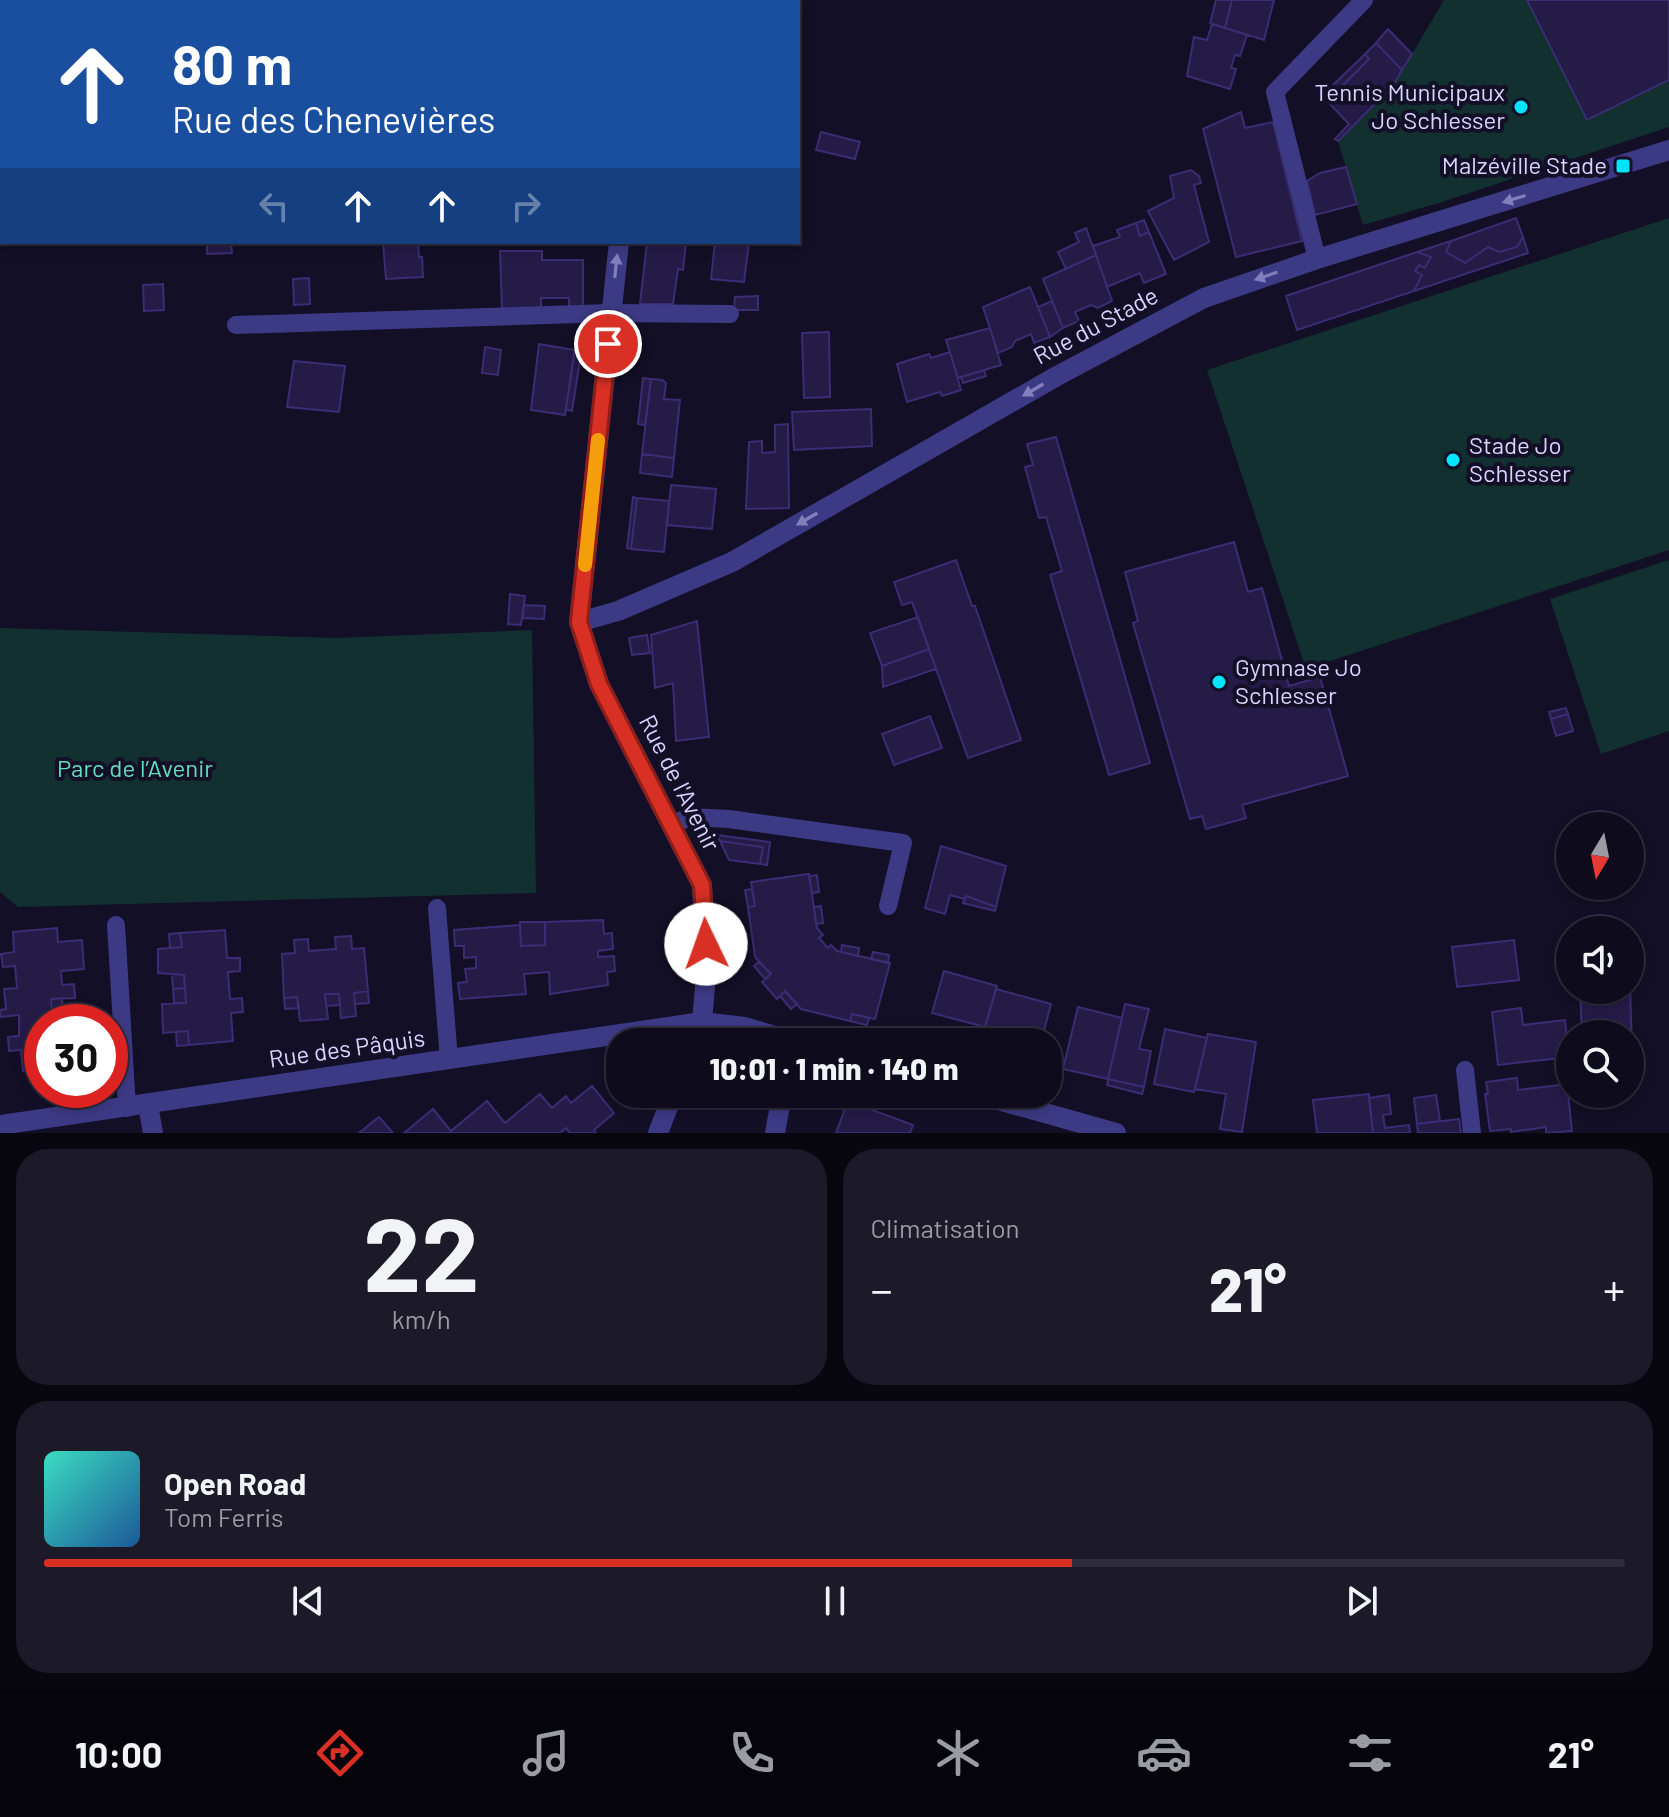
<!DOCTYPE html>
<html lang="fr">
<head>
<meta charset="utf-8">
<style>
	body { margin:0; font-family:Barlow,sans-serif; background:#1c1929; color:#f1f3f6; height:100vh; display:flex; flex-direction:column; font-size:30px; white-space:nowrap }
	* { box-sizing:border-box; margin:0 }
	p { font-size:26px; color:#9b9ba3 }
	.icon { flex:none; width:44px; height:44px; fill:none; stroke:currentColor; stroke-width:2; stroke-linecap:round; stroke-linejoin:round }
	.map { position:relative; height:1133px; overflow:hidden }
	.details { display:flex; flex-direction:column; gap:16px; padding:16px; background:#08060f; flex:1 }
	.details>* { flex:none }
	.hud { position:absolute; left:0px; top:0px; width:800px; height:244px; box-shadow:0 4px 12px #0003,0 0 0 2px #2e2b3b; background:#1a4fa0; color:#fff; overflow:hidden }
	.needle { width:52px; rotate:190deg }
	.controls { position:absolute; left:1556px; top:812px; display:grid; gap:16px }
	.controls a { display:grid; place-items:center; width:88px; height:88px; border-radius:50%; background:#0e0b1c; box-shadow:0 4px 12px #0003,0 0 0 2px #2e2b3b; font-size:40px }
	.speed { position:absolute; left:24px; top:1004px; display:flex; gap:16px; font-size:40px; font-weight:700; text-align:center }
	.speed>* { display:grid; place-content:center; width:104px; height:104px; border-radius:50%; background:#0e0b1c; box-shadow:0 4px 12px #0003,0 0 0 2px #2e2b3b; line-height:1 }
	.speed .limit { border:12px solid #d22; background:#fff; color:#111 }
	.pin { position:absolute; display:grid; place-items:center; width:68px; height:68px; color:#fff; margin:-34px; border:4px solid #fff; border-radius:50%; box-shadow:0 2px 8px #0007 }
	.me { position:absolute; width:88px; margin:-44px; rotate:357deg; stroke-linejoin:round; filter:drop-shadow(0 0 6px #0008) }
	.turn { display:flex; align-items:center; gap:28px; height:168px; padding:0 40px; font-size:36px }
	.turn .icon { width:104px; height:104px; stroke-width:2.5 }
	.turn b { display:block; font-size:56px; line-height:68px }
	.lanes { display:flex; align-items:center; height:76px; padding:0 40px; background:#0003; justify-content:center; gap:40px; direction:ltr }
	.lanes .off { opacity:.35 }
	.big { font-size:60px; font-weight:800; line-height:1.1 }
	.details .tile { flex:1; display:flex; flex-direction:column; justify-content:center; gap:12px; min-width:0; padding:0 28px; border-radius:32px; background:#1c1929 }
	.details .dial { align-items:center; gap:0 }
	.dial b { font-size:104px; line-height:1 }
	.song { display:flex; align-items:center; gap:24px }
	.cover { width:96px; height:96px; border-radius:12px; background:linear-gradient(135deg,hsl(170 70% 55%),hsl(210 70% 35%)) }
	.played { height:8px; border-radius:4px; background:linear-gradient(90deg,#d93025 65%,#2e2b3b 65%) }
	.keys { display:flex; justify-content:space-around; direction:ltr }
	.heat { display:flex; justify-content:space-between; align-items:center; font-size:44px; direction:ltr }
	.details .tiles { flex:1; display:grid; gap:16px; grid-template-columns:1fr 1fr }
	.tile:last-child { grid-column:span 2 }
	.trip { position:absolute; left:606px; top:1028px; width:456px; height:80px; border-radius:32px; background:#0e0b1c; box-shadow:0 4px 12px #0003,0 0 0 2px #2e2b3b; font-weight:800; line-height:80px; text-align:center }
	.tab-bar { display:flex; height:128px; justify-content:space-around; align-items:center; background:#06040b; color:#9b9ba3 }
	.tab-bar .icon { width:56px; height:56px }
	.tab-bar .active { color:#d93025 }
	.tab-bar b { font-size:36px; color:#f1f3f6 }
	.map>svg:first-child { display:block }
	.green { fill:#12302f }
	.building { fill:#241b47; stroke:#3b2d73; stroke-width:2 }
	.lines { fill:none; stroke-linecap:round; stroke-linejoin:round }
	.lane { stroke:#3d3a85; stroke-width:18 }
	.street { stroke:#3d3a85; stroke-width:20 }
	.oneway { fill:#837fbc }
	.route-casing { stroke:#8d1f18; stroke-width:20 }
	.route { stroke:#d93025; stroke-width:14 }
	.slow { stroke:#f59e0b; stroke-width:14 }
	.poi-dot { fill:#00e5ff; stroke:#130f26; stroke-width:3 }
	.labels { text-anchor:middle; stroke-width:8; stroke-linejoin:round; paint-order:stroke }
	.poi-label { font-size:24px; fill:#d9d4ff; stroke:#130f26; text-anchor:end }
	.street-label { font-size:24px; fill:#d9d4ff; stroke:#130f26 }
	.park-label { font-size:24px; fill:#5fe0c0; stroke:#130f26 }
</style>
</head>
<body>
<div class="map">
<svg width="1669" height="1133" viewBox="0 0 1669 1133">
	<rect width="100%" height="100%" fill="#130f26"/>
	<path class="green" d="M1444,0h225v127l-227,75 -79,23 -25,-84 55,-55z
		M1669,218v332l-363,119 -99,-299z
		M1669,560v171l-68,23 -51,-155z
		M0,628l337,10 195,-8 4,263 -518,14 -18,-15z"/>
	<path class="building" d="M519,0h60v2z
		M1216,0h16l-7,28 -15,-5z
		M1232,0h42l-10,40 -39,-12z
		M1527,0h142v80l-82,40z
		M1212,24l35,11 -7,21 -5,-1 -4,13 5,1 -6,20 -43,-13 7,-39 13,3z
		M1388,29l24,25 -10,16 -26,-27z
		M1376,43l26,27 -9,16 -55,55 -3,-2 14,-15 -22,-23 42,-42 -4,-5z
		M1365,54l4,5 -32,33 -6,-5z
		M1241,112l4,16 28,-6 29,119 -66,16 -33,-128z
		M821,132l39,10 -5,17 -39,-9z
		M1346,167l11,37 -42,11 -8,-34 13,-8z
		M1191,170l8,6 2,7 -7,2 15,57 -35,18 -26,-49 26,-13 -4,-22z
		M1516,218l7,19 -6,10 -18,5 -11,-5 -23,16 -19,-11 5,-11z
		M1144,220l5,12 -9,4 -4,-13z
		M1136,223l4,13 9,-4 17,42 -22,9 -4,-10 -33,14 -14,-41 27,-9 -3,-7z
		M1086,228l10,27 -30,14 -8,-17 21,-10 -4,-9z
		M1523,237l5,16 -114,38 8,-16 -7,-4 4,-6 6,3 6,-11 -14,-5 34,-11 -5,11 19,11 23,-16 11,5 18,-5z
		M207,242h24l1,11 -25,1z
		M383,242h35l1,15h3l1,20 -37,2z
		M647,242h39l-3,28 -5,-1 -5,35h-33z
		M715,242h34l-5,40 -33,-3z
		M500,251h42v9h41v48h-14v-10h-28v11l-39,1z
		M1417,252l14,5 -6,11 -6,-3 -4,6 7,4 -8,16 -117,39 -11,-34z
		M1096,255l16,46 -14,7 -7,-3 -16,7 4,9 -16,7 -20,-49z
		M309,278l1,26 -16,1 -1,-26z
		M163,284l1,26 -20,1 -1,-26z
		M1030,287l20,50 -16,6 -3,-9 -16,7 -3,6 -14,6 -15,-46z
		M758,296v14h-24l1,-13z
		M1052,301l11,27 -13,9 -12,-30z
		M990,328l11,37 -43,13 -12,-38z
		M829,332l1,65 -26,1 -2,-65z
		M539,344l36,6 -10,65 -34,-5z
		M485,347l16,3 -3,25 -16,-2z
		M950,352l11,38 -19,6 -2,-4 -33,10 -10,-38 32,-10 2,4z
		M574,353l7,1 -9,57 -6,-2z
		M294,361l51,5 -6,46 -52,-5z
		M984,370l2,6 -23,7 -2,-6z
		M643,378l8,1 -6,46 -7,-1z
		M651,379l11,1 4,3 -2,16 16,1 -6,58 -32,-4z
		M871,409l1,37 -78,4 -2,-38z
		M788,424l1,84 -43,1 3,-67 13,-1v12l13,-1v-27z
		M1056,437l94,326 -41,12 -59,-200 12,-4 -16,-54 -7,1 -14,-51 8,-2 -6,-21z
		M642,454l32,4 -2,19 -32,-4z
		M671,485l45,4 -4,40 -45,-4z
		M633,497l4,1 -6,51 -4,-1z
		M637,498l32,3 -5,51 -33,-3z
		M1234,542l14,50 14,-4 27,98 31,-9 28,99 -106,29 4,13 -40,11 -4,-13 -12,3 -57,-196 5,-2 -13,-49z
		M956,560l16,46h3l46,134 -53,18 -56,-156 -10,3 -8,-23z
		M510,594l15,2 -4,29 -13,-1z
		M524,605l21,1 -1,13 -21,-1z
		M918,617l11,32 -47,17 -12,-33z
		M697,621l12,116 -33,4 -3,-58 -18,5 -4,-53z
		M647,635l3,18 -18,2 -3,-17z
		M929,649l7,20 -53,18 -1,-21z
		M1566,708l2,6 -17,5 -2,-7z
		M1568,714l5,17 -17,5 -5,-17z
		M930,716l12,32 -48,17 -12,-31z
		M717,835l53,7 -3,23 -7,-1 3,-17 -43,-6z
		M720,841l43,6 -3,17 -31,-4z
		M941,846l65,20 -10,41 -30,-11 -1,3 -15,-4 -5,19 -20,-6z
		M809,874l8,54 6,7 -4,3 9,10 3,-3 6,6 53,12 -15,56 -23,-5 -2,7 -49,-12 -16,-18 -8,8 -15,-17 9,-8 -16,-17 -7,-50 7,-1 -4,-24z
		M817,875l2,17 -7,1 -3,-17z
		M752,889l3,17 -7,1 -3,-17z
		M966,896l30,11 -1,4 -32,-8z
		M821,906l2,17 -7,1 -2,-17z
		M603,920l1,14 8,-1 1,16 -15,2v6l16,-1 1,15 -8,1 1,13 -58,9 -1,-22 -25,2 2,20 -66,5 -2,-16 9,-1 -2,-13 11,-1v-11l-12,1v-12h-9l-1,-16 66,-5 1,21 24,-1v-23z
		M520,922h25v23l-24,1z
		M57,928l1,14 24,-2 2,29 -23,2 1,14 12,-1 1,14 -24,1 1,14 11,-1 1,10h-22v48l-19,1 -2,-21 -12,1 -1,-14 11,-1v-21l-19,2v-7l6,-1 -2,-20 13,-1 -2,-22 -12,1 -2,-13 13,-2 -1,-20z
		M225,930l2,28h13v13l-12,1 2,27 12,-1 1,14 -12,1 2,28 -44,4 -1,-14 -25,2 -1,-29 24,-1 -2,-28 -26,-2v-24l24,-2 -2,-14z
		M180,933l2,14 -12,1 -1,-14z
		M351,936l1,13 12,-1 4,43 -14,2 2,23 -15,2 -2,-24h-14l3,25 -28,2 -3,-24 -13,1 -2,-44 13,-1 -1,-13 14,-1 1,12 27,-2 -1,-12z
		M1514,940l5,40 -62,7 -5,-40z
		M842,945l17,3 -1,8 -17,-4z
		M873,952l16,3 -1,8 -17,-4z
		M759,962l12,12 -6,5 -11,-13z
		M944,971l53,15 -12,41 -53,-14z
		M172,975h12l1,13 -12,1z
		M1630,986l2,63 -2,-15h-48l-2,-44h50z
		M185,988l1,15h-12l-1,-14z
		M996,989l55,15 -10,38h-42l-17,-5z
		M368,991l1,12 -14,1 -1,-11z
		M785,991l12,13 -6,5 -11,-13z
		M325,994h14l1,11 -14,1z
		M297,997l2,11 -14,1 -1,-11z
		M62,998l1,14 -11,1 -1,-14z
		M1125,1004l24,5 -10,40 12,2 -7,36 -36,-8z
		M1078,1007l44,11 -14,61 -45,-10z
		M1521,1008l2,17 42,-5 4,37 -71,8 -6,-53z
		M74,1011l1,11h-11l-1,-10z
		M852,1014l17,4 -2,7 -17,-4z
		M1165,1029l42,9 -13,54 -40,-8z
		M188,1031l1,14 -12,1 -1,-14z
		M1208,1034l48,8 -14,90 -22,-3 6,-35 -31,-5z
		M1517,1078l1,12 49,-6 5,47 -26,2v-6l-35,5v-3l-21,2 -5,-37h3l-2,-12z
		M1108,1079l36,8 -2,7 -35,-9z
		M592,1086l22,27 -20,17 2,3h-26l-4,-5 -6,5h-156l29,-24 18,22 36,-30 18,22 35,-29 12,14 14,-12 5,7z
		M1369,1094l4,39h-56l-4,-33z
		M1389,1095l2,19 -8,1 2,13 24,-3 1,8h-37l-4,-35z
		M1436,1095l4,26 -23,3 -3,-26z
		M848,1101l65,24 -3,8h-74z
		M379,1117l14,16h-34z
		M1459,1119l2,14h-43l-1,-9z"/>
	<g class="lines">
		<path class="lane" d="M1317,259l-42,-167 89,-92
			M236,325l375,-12 119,1
			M672,825l17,-8 40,2 174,24 -15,63
			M437,908l12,152
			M116,925l11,183
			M1465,1070l7,63"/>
		<path class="street" d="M647,2v-2
			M619,242l-40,380 20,62 103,201 4,90 -4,47 -8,20
			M579,622l39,-11 114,-49 325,-186 147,-78 113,-39 352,-109
			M977,1094l139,39
			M148,1105l5,28
			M0,1125l702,-103 43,5 50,15
			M658,1133l15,-39
			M775,1133l7,-39"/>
	</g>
	<defs><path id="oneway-solid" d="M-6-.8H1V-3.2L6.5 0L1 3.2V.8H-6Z" transform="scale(2)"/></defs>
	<g class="oneway">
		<use href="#oneway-solid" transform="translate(1514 199) rotate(163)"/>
		<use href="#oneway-solid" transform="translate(616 266) rotate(-84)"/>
		<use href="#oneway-solid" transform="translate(1266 276) rotate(161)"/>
		<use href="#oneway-solid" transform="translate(1033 390) rotate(150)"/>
		<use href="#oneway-solid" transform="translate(807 519) rotate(150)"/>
	</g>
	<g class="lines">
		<g class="route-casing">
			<path id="route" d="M608,344l-29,278 20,62 103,201 4,59"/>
		</g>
		<use href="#route" class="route"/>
		<path class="slow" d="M585,565l13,-125"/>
	</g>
	<g class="poi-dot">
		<circle cx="1521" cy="107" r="8"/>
		<rect x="1615" y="158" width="16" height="16" rx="4"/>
		<circle cx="1453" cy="460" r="8"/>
		<circle cx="1219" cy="682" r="8"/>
	</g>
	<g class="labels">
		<g class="poi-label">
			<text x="1505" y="101">Tennis Municipaux<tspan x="1505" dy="28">Jo Schlesser</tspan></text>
			<text x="1607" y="174">Malzéville Stade</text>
			<text x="1469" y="454" text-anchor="start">Stade Jo<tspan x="1469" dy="28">Schlesser</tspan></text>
			<text x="1235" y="676" text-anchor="start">Gymnase Jo<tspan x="1235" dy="28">Schlesser</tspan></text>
		</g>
		<g class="street-label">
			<text transform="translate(1096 326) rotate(-28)" y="8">Rue du Stade</text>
			<text transform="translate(679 783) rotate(63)" y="8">Rue de l'Avenir</text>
			<text transform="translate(347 1049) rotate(-8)" y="8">Rue des Pâquis</text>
		</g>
		<g class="park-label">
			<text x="135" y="777">Parc de l’Avenir</text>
		</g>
	</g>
</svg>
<div class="controls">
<a><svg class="needle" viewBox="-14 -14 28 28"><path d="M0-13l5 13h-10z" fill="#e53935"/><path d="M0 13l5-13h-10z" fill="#9b9ba3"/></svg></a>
<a><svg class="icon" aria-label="sound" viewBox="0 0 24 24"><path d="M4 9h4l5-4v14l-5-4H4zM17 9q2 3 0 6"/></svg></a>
<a><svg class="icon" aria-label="search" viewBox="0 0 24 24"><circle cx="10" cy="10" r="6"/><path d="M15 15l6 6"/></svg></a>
</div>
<div class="speed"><div class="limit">30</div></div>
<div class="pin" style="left:608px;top:344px;background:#d93025"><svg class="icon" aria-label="arrive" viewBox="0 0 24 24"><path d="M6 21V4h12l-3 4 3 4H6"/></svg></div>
<svg class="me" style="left:706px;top:944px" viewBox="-20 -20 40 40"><circle r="19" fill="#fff"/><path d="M0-13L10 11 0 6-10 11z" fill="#d93025"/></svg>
<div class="trip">10:01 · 1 min · 140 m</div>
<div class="hud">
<div class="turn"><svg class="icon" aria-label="ahead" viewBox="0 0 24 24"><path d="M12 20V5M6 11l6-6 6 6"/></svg><div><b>80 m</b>Rue des Chenevières</div></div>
<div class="lanes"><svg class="icon off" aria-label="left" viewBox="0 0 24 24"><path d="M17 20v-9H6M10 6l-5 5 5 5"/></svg><svg class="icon" aria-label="ahead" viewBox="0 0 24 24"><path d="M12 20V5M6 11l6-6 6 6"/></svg><svg class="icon" aria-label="ahead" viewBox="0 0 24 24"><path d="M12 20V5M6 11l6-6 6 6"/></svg><svg class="icon off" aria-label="right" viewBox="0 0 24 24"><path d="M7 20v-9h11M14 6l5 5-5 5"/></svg></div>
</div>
</div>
<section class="details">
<div class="tiles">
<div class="tile dial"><b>22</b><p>km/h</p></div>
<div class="tile"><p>Climatisation</p>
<div class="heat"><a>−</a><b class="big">21°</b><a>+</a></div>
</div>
<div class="tile">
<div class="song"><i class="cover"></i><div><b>Open Road</b><p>Tom Ferris</p></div></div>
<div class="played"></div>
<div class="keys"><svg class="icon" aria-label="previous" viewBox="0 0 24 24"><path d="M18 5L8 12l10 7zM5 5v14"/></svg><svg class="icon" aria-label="pause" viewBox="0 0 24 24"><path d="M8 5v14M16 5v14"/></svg><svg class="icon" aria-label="next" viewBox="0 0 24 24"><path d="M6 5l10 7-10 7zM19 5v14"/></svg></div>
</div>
</div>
</section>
<nav class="tab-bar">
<b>10:00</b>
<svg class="icon active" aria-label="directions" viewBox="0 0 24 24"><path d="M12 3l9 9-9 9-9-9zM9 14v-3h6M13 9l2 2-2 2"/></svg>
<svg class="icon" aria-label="music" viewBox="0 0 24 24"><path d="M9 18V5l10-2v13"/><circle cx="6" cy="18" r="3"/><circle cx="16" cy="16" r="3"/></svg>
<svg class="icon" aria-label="phone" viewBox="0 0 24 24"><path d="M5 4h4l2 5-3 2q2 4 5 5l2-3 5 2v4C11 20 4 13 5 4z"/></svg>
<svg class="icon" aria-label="climate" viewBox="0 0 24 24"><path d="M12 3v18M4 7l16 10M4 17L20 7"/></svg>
<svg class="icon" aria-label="car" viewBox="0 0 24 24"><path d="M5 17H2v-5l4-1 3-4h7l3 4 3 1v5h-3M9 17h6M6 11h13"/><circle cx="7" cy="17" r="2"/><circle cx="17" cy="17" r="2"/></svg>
<svg class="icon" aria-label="filters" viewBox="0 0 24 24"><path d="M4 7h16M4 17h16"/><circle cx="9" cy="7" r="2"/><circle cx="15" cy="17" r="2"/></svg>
<b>21°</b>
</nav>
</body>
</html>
